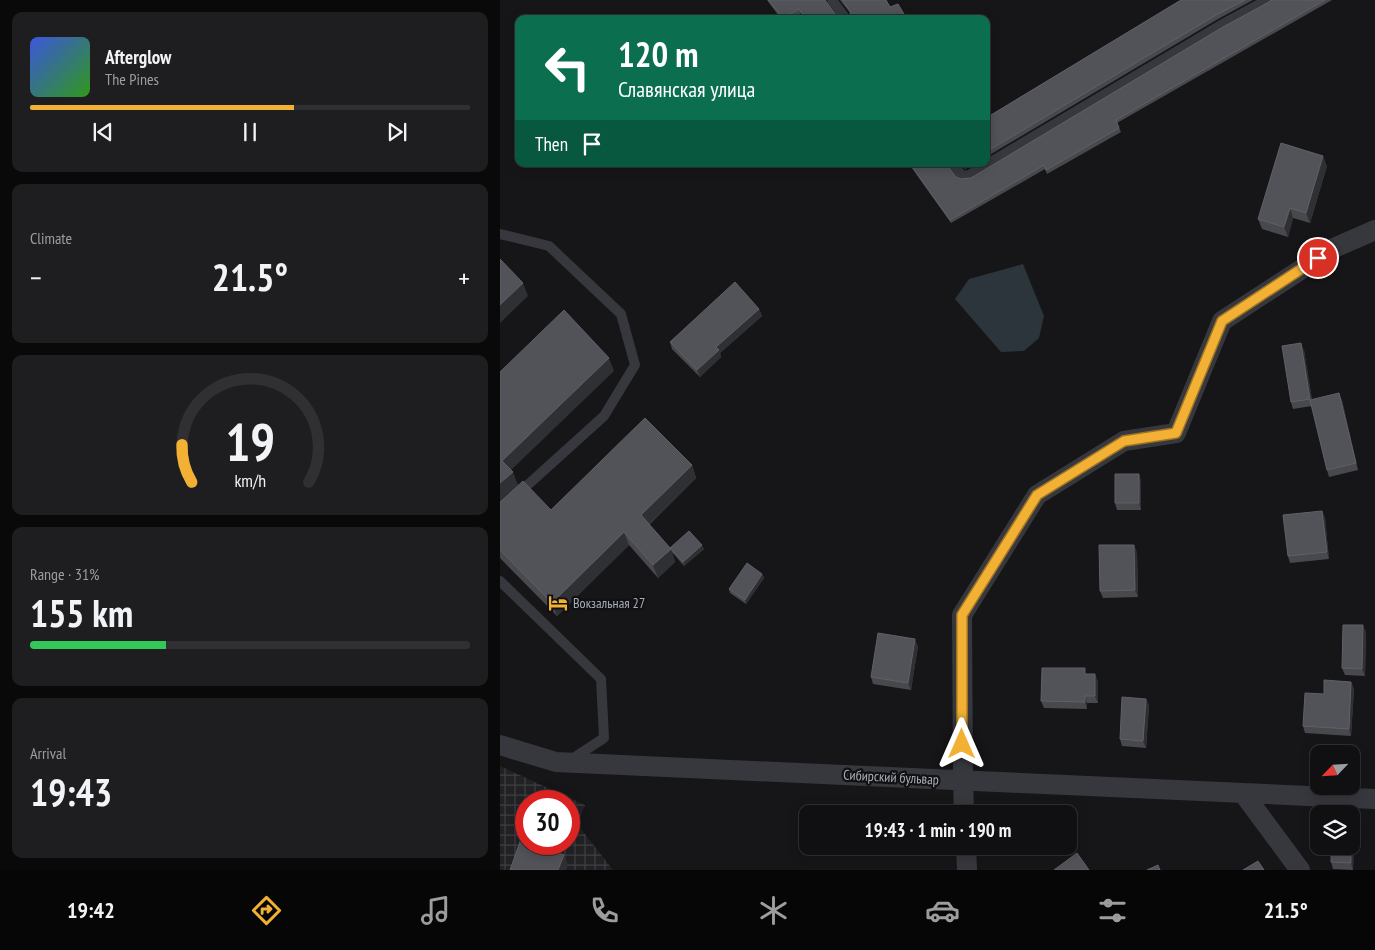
<!DOCTYPE html>
<html lang="en">
<head>
<meta charset="utf-8">
<style>
	body { margin:0; font-family:"PT Sans Narrow",sans-serif; background:#1e1e20; color:#f1f3f6; height:100vh; display:flex; flex-direction:column; font-size:19px; white-space:nowrap }
	* { box-sizing:border-box; margin:0 }
	p { font-size:16px; color:#9c9d9f }
	.icon { flex:none; width:28px; height:28px; fill:none; stroke:currentColor; stroke-width:2; stroke-linecap:round; stroke-linejoin:round }
	.map { position:relative; flex:1; overflow:hidden }
	.details { display:flex; flex-direction:column; gap:12px; padding:12px; background:#09090a; width:500px }
	.details>* { flex:none }
	.banner { position:absolute; left:15px; top:15px; width:475px; height:152px; border-radius:10px; box-shadow:0 2px 12px #0003,0 0 0 1px #303032; background:#0b6e4f; color:#fff; overflow:hidden }
	.needle { width:32px; rotate:245deg }
	.buttons { position:absolute; left:810px; top:745px; display:grid; gap:10px }
	.buttons a { display:grid; place-items:center; width:50px; height:50px; border-radius:10px; background:#101012; box-shadow:0 2px 12px #0003,0 0 0 1px #303032; font-size:25px }
	.speed { position:absolute; left:15px; top:790px; display:flex; gap:10px; font-size:25px; font-weight:700; text-align:center }
	.speed>* { display:grid; place-content:center; width:65px; height:65px; border-radius:50%; background:#101012; box-shadow:0 2px 12px #0003,0 0 0 1px #303032; line-height:1 }
	.speed .limit { border:8px solid #d22; background:#fff; color:#111 }
	.pin { position:absolute; display:grid; place-items:center; width:42px; height:42px; color:#fff; margin:-21px; border:2px solid #fff; border-radius:50%; box-shadow:0 1px 5px #0007 }
	.me { position:absolute; width:55px; margin:-28px; rotate:0deg; stroke-linejoin:round; filter:drop-shadow(0 0 4px #0008) }
	.turn { display:flex; align-items:center; gap:18px; height:105px; padding:0 20px; font-size:22px }
	.turn .icon { width:65px; height:65px; stroke-width:2.5 }
	.turn b { display:block; font-size:35px; line-height:42px }
	.then { display:flex; align-items:center; height:48px; padding:0 20px; background:#0003; gap:10px; font-size:19px }
	.big { font-size:38px; font-weight:700; line-height:1.1 }
	.details .card { flex:1; display:flex; flex-direction:column; justify-content:center; gap:8px; min-width:0; padding:0 18px; border-radius:10px; background:#1e1e20 }
	.details .dial { align-items:center; gap:0 }
	.dial svg { height:130px; overflow:visible; fill:none; stroke:#303032; stroke-width:7; stroke-linecap:round; text-anchor:middle }
	.dial text { fill:#f1f3f6; stroke:none }
	.song { display:flex; align-items:center; gap:15px }
	.cover { width:60px; height:60px; border-radius:8px; background:linear-gradient(135deg,hsl(230 70% 55%),hsl(110 70% 35%)) }
	.played { height:5px; border-radius:2px; background:linear-gradient(90deg,#f2b134 60%,#303032 60%) }
	.keys { display:flex; justify-content:space-around; direction:ltr }
	.heat { display:flex; justify-content:space-between; align-items:center; font-size:28px; direction:ltr }
	.charge { height:8px; border-radius:4px; background:linear-gradient(90deg,#34c759 31%,#303032 0) }
	.trip { position:absolute; left:299px; top:805px; width:278px; height:50px; border-radius:10px; background:#101012; box-shadow:0 2px 12px #0003,0 0 0 1px #303032; font-weight:700; line-height:50px; text-align:center }
	.menu { display:flex; height:80px; justify-content:space-around; align-items:center; background:#060607; color:#9c9d9f }
	.menu .icon { width:35px; height:35px }
	.menu .on { color:#f2b134 }
	.menu b { font-size:22px; color:#f1f3f6 }
	main { display:flex; flex:1; min-height:0 }
	.map>svg:first-child { display:block }
	.industrial { fill:url(#industrial-grid); fill-rule:evenodd }
	.water { fill:#2c353c }
	.lines { fill:none; stroke-linecap:round; stroke-linejoin:round }
	.lane { stroke:#37383d; stroke-width:10 }
	.street { stroke:#37383d; stroke-width:20 }
	.wall { fill:#47494d }
	.shaded-wall { fill:#2f3033 }
	.building { fill:#525359; stroke:#5f6168 }
	.route-casing { stroke:#9d7322; stroke-width:12 }
	.route { stroke:#f2b134; stroke-width:9 }
	.labels { text-anchor:middle; stroke-width:4.5; stroke-linejoin:round; paint-order:stroke }
	.poi-label { font-size:14px; fill:#a8adb8; stroke:#111113; text-anchor:start }
	.street-label { font-size:14px; fill:#a8adb8; stroke:#111113 }
</style>
</head>
<body>
<main>
<section class="details">
<div class="card">
<div class="song"><i class="cover"></i><div><b>Afterglow</b><p>The Pines</p></div></div>
<div class="played"></div>
<div class="keys"><svg class="icon" aria-label="previous" viewBox="0 0 24 24"><path d="M18 5L8 12l10 7zM5 5v14"/></svg><svg class="icon" aria-label="pause" viewBox="0 0 24 24"><path d="M8 5v14M16 5v14"/></svg><svg class="icon" aria-label="next" viewBox="0 0 24 24"><path d="M6 5l10 7-10 7zM19 5v14"/></svg></div>
</div>
<div class="card"><p>Climate</p>
<div class="heat"><a>−</a><b class="big">21.5°</b><a>+</a></div>
</div>
<div class="card dial"><svg viewBox="0 0 100 80">
<path d="M14 69A42 42 0 1 1 86 69"/>
<path d="M14 69A42 42 0 0 1 8 46" stroke="#f2b134"/>
<text x="50" y="56" font-size="32" font-weight="700">19</text>
<text x="50" y="72" font-size="11">km/h</text>
</svg></div>
<div class="card"><p>Range · 31%</p><b class="big">155 km</b><div class="charge"></div></div>
<div class="card"><p>Arrival</p><b class="big">19:43</b></div>
</section>
<div class="map">
<svg width="875" height="870" viewBox="0 0 875 870">
	<defs>
		<pattern id="industrial-grid" width="8" height="8" patternUnits="userSpaceOnUse" patternTransform="scale(1.25)"><rect width="8" height="8" fill="#222225"/><path d="M0 4h8M4 0v8" fill="none" stroke="#3f3f43"/></pattern>
	</defs>
	<rect width="100%" height="100%" fill="#161618"/>
	<path class="industrial" d="M0,766l85,39 -8,19 36,46h-113zM26,801h43v43h-43z"/>
	<path class="water" d="M523,264l21,52 -5,22 -15,13 -23,1 -46,-53 14,-20z"/>
	<g class="lines">
		<path class="lane" d="M332,0l14,19
			M453,164l9,12 7,-1 252,-150 46,-25
			M0,234l49,12 72,68 14,51 -31,51 -104,94
			M0,581l101,98 3,59 -35,23"/>
		<path class="street" d="M0,745l56,17 819,37
			M743,793l57,77
			M464,814l-1,-34 -1,-165 75,-120 87,-54 52,-8 46,-112 112,-73 41,-18
			M466,846l1,24"/>
	</g>
	<path class="wall" d="M267,0h59v2l13,17h-34l-4,-6 -11,6h-9z
		M340,0h46l4,7 -39,11v-4z
		M681,0h72l-35,19 -232,138v-39z
		M771,0h61l-215,123 4,9 -74,42 -2,-5 -94,54 -42,-59h38l9,13 5,2 10,-1 298,-176z
		M461,164h13l-9,5z
		M827,166l-17,57 -17,-5 -5,19 -26,-8 -4,-10z
		M259,309l3,7 -42,37 1,4 -21,20 -28,-28 -2,-7z
		M804,350l8,50h30l16,70 -29,7 -2,-7 -15,-64 -19,3 -2,-7z
		M192,465l4,13 -47,47 21,24h34l-20,17 -12,-14 3,10 -17,16 -29,-33 -72,71 -57,-58v-56l51,8z
		M641,481v29h-24l-2,-7z
		M822,511l3,7 4,41 -39,4 -2,-7z
		M637,552l1,45 -35,1 -3,-7z
		M262,574l2,4 -18,26 -16,-11 -1,-4z
		M866,632l-1,44 -20,-1 -3,-7z
		M418,646l-7,44 -38,-6 -2,-7z
		M587,674l11,7v22h-11v6l-43,-1 -3,-7z
		M851,682l3,7 -3,47 -46,-3 -2,-7 21,-32z
		M646,699l3,7 -3,42 -24,-2 -2,-7z
		M854,843l-1,27 -20,-1 -2,-7z"/>
	<path class="shaded-wall" d="M823,156l4,10 -17,57 -4,-10z
		M790,208l3,10 -5,19 -4,-10z
		M23,283l5,13 -28,27v-18z
		M259,309l3,7 -42,37 1,4 -21,20 -3,-7 19,-23z
		M801,343l3,7 9,56 -3,-7z
		M109,358l5,13 -107,103 -5,-13z
		M839,393l3,7 16,70 -2,-7z
		M192,465l4,13 -51,50 -4,-13z
		M13,472l5,13 -18,16v-18z
		M639,474l2,7v29l-2,-7z
		M822,511l3,7 4,41 -2,-7z
		M124,532l5,13 -72,71 -5,-13z
		M202,545l2,4 -20,17 -1,-4z
		M634,545l3,7 1,45 -3,-7z
		M171,549l4,13 -17,16 -5,-13z
		M262,574l2,4 -18,26 -1,-4z
		M863,625l3,7 -1,44 -3,-7z
		M415,639l3,7 -7,44 -3,-7z
		M595,674l3,7v22l-3,-7z
		M851,682l3,7 -3,47 -2,-7z
		M585,696l2,7v6l-2,-7z
		M646,699l3,7 -3,42 -3,-7z
		M851,836l3,7 -1,27 -2,-7z
		M64,855l4,10 -2,5h-8z"/>
	<path class="building" d="M268,0h57l14,19h-33l-7,-10 -16,9z
		M342,0h44l4,7 8,-3 9,15h-57l1,-1 -1,-7z
		M681,0h64l-29,15 -230,137v-34z
		M771,0h54l-209,120 3,8 -73,42 -2,-5 -94,55 -40,-56h36l10,13 5,2 10,-1 252,-151 46,-25z
		M781,143l42,13 -17,57 -16,-5 -6,19 -26,-8z
		M0,259l23,24 -23,22z
		M235,282l24,27 -43,38 3,3 -22,20 -27,-28z
		M64,310l45,48 -107,103 11,11 -13,11v-111z
		M801,343l9,56 -19,3 -9,-56z
		M839,393l17,70 -29,7 -17,-70z
		M145,418l47,47 -51,50 30,34 -18,16 -29,-33 -72,71 -52,-53v-48l23,-21 28,29z
		M615,474h24v29h-24z
		M822,511l5,41 -39,4 -5,-41z
		M189,531l13,14 -19,17 -13,-14z
		M599,545h35l1,45 -35,1z
		M247,563l15,11 -17,26 -16,-11z
		M843,625h20l-1,44 -20,-1z
		M378,633l37,6 -7,44 -37,-6z
		M542,668h43v6h10v22h-10v6l-44,-1z
		M824,680l27,2 -2,47 -46,-3 2,-33 19,1z
		M622,697l24,2 -3,42 -23,-2z
		M21,839l5,2v3h7l31,11 -6,15h-48z
		M831,846h20v17l-20,-1z
		M577,853l12,17h-35z
		M758,861l6,9h-21z
		M658,865l2,5h-13z"/>
	<g class="lines">
		<g class="route-casing">
			<path id="route" d="M462,744v-129l75,-120 87,-54 52,-8 46,-112 96,-63"/>
		</g>
		<use href="#route" class="route"/>
	</g>
	<defs>
		<g id="hotel-bare" transform="scale(1.5)"><path d="M-6-4.5h1.5V1H6V5H4.5V3h-9V5H-6ZM-4 0a1.8 1.8 0 1 1 3.6 0ZM.5 0V-2.5h3Q6-2.5 6 0Z" fill="#f2b134" stroke="#111113" stroke-width="2.5" paint-order="stroke"/></g>
	</defs>
	<g fill-rule="evenodd">
		<use href="#hotel-bare" x="58" y="603"/>
	</g>
	<g class="labels">
		<g class="poi-label">
			<text x="73" y="608">Вокзальная 27</text>
		</g>
		<g class="street-label">
			<text transform="translate(391 777) rotate(3)" y="5">Сибирский бульвар</text>
		</g>
	</g>
</svg>
<div class="buttons">
<a><svg class="needle" viewBox="-14 -14 28 28"><path d="M0-13l5 13h-10z" fill="#e53935"/><path d="M0 13l5-13h-10z" fill="#9c9d9f"/></svg></a>
<a><svg class="icon" aria-label="layers" viewBox="0 0 24 24"><path d="M12 4l9 5-9 5-9-5zM3 14l9 5 9-5"/></svg></a>
</div>
<div class="speed"><div class="limit">30</div></div>
<div class="pin" style="left:818px;top:258px;background:#d93025"><svg class="icon" aria-label="arrive" viewBox="0 0 24 24"><path d="M6 21V4h12l-3 4 3 4H6"/></svg></div>
<svg class="me" style="left:462px;top:744px" viewBox="-20 -20 40 40"><path d="M0-17L14 15 0 8-14 15z" fill="#f2b134" stroke="#fff" stroke-width="4"/></svg>
<div class="trip">19:43 · 1 min · 190 m</div>
<div class="banner">
<div class="turn"><svg class="icon" aria-label="left" viewBox="0 0 24 24"><path d="M17 20v-9H6M10 6l-5 5 5 5"/></svg><div><b>120 m</b>Славянская улица</div></div>
<div class="then">Then<svg class="icon" aria-label="arrive" viewBox="0 0 24 24"><path d="M6 21V4h12l-3 4 3 4H6"/></svg></div>
</div>
</div>
</main>
<nav class="menu">
<b>19:42</b>
<svg class="icon on" aria-label="directions" viewBox="0 0 24 24"><path d="M12 3l9 9-9 9-9-9zM9 14v-3h6M13 9l2 2-2 2"/></svg>
<svg class="icon" aria-label="music" viewBox="0 0 24 24"><path d="M9 18V5l10-2v13"/><circle cx="6" cy="18" r="3"/><circle cx="16" cy="16" r="3"/></svg>
<svg class="icon" aria-label="phone" viewBox="0 0 24 24"><path d="M5 4h4l2 5-3 2q2 4 5 5l2-3 5 2v4C11 20 4 13 5 4z"/></svg>
<svg class="icon" aria-label="climate" viewBox="0 0 24 24"><path d="M12 3v18M4 7l16 10M4 17L20 7"/></svg>
<svg class="icon" aria-label="car" viewBox="0 0 24 24"><path d="M5 17H2v-5l4-1 3-4h7l3 4 3 1v5h-3M9 17h6M6 11h13"/><circle cx="7" cy="17" r="2"/><circle cx="17" cy="17" r="2"/></svg>
<svg class="icon" aria-label="filters" viewBox="0 0 24 24"><path d="M4 7h16M4 17h16"/><circle cx="9" cy="7" r="2"/><circle cx="15" cy="17" r="2"/></svg>
<b>21.5°</b>
</nav>
</body>
</html>
